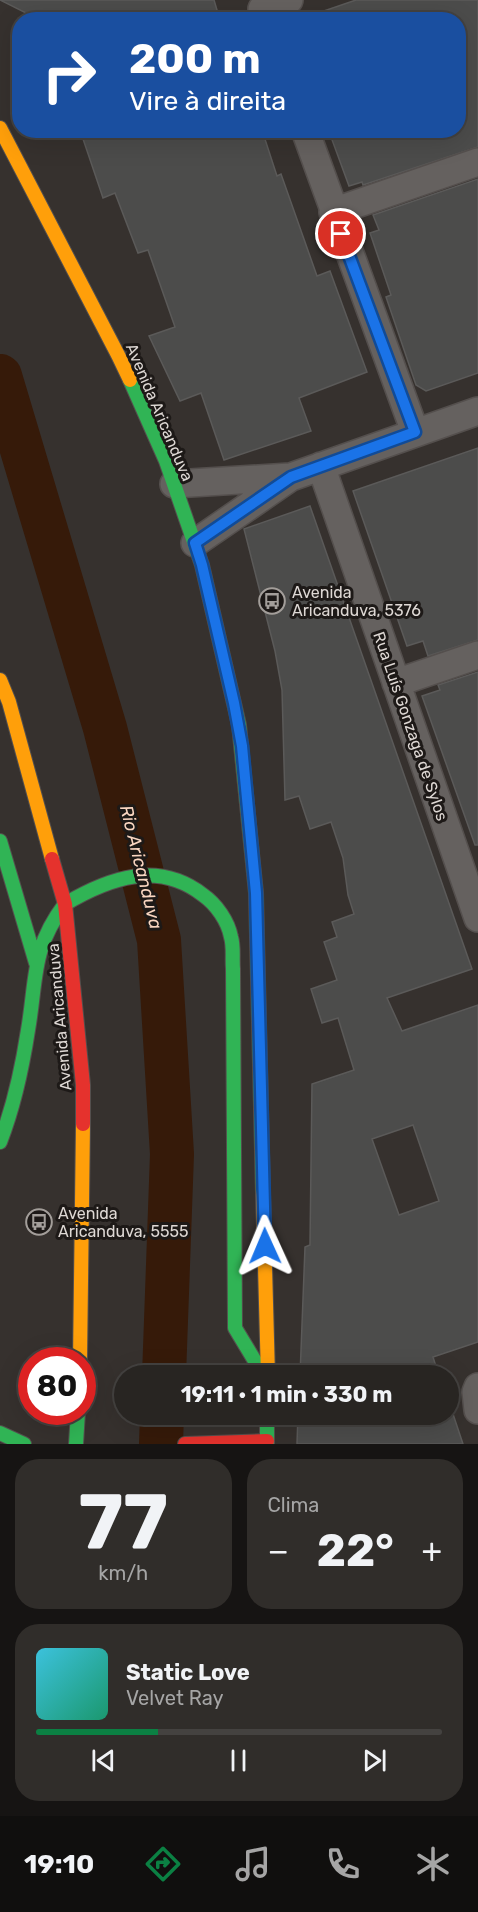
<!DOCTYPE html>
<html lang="pt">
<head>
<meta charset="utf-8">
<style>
	body { margin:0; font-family:Rubik,sans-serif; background:#302d2a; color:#f1f3f6; height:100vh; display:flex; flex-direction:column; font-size:22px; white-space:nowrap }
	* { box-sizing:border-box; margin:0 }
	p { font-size:20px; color:#a5a5a5 }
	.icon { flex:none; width:33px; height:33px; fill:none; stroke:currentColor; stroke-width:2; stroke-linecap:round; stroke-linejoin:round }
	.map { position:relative; height:1444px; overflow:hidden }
	.side { display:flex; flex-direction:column; gap:15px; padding:15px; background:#161413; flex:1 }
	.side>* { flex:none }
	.top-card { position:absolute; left:12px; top:12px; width:454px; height:126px; border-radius:24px; box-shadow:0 6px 24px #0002,0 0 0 2px #444240; background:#1a4fa0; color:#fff; overflow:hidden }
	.speed { position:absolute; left:18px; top:1347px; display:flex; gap:12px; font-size:30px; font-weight:700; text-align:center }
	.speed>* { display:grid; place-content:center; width:78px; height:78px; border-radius:50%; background:#282522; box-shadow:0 6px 24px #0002,0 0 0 2px #444240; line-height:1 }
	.speed .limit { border:9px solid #d22; background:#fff; color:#111 }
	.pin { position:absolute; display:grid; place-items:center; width:51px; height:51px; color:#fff; margin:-26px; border:3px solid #fff; border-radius:50%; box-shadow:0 2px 6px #0007 }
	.me { position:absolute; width:66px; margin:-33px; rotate:359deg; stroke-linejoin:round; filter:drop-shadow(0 0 4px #0008) }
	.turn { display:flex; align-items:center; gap:21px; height:126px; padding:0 18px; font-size:27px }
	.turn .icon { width:78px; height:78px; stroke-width:2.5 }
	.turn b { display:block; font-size:42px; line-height:51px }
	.big { font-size:45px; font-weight:700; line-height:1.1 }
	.side .tile { flex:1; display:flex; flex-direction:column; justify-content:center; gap:9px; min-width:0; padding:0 21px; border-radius:24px; background:#302d2a }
	.side .dial { align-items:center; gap:0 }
	.dial b { font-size:78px; line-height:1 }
	.song { display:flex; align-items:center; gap:18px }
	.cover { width:72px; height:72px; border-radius:9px; background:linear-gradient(135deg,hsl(190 70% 55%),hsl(160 70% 35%)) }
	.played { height:6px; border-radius:3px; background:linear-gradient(90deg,#0b8043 30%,#444240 30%) }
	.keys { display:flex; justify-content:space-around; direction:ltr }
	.heat { display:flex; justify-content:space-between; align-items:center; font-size:33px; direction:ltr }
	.side .tiles { flex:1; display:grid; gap:15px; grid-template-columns:1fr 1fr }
	.tile:last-child { grid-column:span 2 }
	.trip { position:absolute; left:114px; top:1365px; width:345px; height:60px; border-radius:30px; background:#282522; box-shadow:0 6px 24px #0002,0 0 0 2px #444240; font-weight:700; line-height:60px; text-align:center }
	.tabs { display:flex; height:96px; justify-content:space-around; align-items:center; background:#100f0e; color:#a5a5a5 }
	.tabs .icon { width:42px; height:42px }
	.tabs .current { color:#0b8043 }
	.tabs b { font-size:27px; color:#f1f3f6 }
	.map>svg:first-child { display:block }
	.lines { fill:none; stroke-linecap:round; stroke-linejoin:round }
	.river { stroke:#361a09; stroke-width:44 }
	.building { fill:#4c4c4b; stroke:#5b5a59; stroke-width:1.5; fill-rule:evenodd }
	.street-casing { stroke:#544f4d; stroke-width:30 }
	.fast-casing { stroke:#544f4d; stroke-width:16 }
	.slow-casing { stroke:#544f4d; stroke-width:16 }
	.jam-casing { stroke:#544f4d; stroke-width:16 }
	.street { stroke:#65615f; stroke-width:27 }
	.fast { stroke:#30b455; stroke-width:14 }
	.slow { stroke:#ff9f0a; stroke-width:14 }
	.jam { stroke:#e5322d; stroke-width:14 }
	.route-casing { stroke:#114b97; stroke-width:15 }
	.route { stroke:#1a73e8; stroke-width:10 }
	.labels { text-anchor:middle; stroke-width:6; stroke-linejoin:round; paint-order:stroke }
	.street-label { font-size:16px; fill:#ded8d4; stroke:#1d1917 }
	.poi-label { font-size:16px; fill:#ded8d4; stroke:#1d1917; text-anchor:start }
	.water-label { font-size:18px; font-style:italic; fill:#fad6c1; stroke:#1d1917 }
</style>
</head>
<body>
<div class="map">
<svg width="478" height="1444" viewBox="0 0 478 1444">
	<rect width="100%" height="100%" fill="#36312e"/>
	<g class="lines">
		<path class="river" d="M0,376l105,352 54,212 13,214 -8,222
			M161,1444l1,-30"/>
	</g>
	<path class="building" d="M0,0h214l6,20h-180z
		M356,0h122v147l-115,38 -1,-3 -13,4 -18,-49 19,-7h109v-110h-150v-4z
		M80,130h182l15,46 4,-2 36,102 13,-5 37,101 -68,26 12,33 -87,29 -23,-67 -21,8 -31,-65 26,-9 -27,-77 -10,3 -23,-60 -12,5z
		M478,179v194l-52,18 -10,-6 -30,-88 5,-2 -21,-62 9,-3 -6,-15z
		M478,448v192l-50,16 -5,-15 -16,5 -54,-155z
		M310,506l162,463 -85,29 15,33 76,-26v337l-45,15 6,19h-139l5,-129 5,-2 2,-161 42,-14 -16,-52 -16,5 -11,-34 26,-9 -13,-38 13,-5 -5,-15 22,-8 -6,-19 -5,-37 -12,-36 -21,7 -11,-33 -14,4 -3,-110 -7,-39 -31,-122zM413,1125l26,76 -40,14 -27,-76z
		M478,672v173h-3l-53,-149 18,-6 -2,-5z
		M298,1414h155l10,30h-166z"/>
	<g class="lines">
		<g class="street-casing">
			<path id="street" d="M262,9l27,-9
				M305,130l110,302
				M333,212l145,-50
				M321,466l157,452
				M174,484l116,-7
				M195,543l96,-66 187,-66
				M396,683l82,-28
				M478,1387l-2,5 2,18"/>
		</g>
		<g class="fast-casing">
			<path id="fast" d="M130,380l36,81 36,104 37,160 17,168 7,301
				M0,841l36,122
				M65,904c44,-26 93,-44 138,-9 13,9 25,26 28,42 3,10 1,21 2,32l2,359 29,48
				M0,1142c14,-36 22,-73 28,-112 9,-52 3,-81 37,-126
				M267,1414v30
				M0,1433l24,11
				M76,1444l2,-32"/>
		</g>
		<g class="slow-casing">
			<path id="slow" d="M0,128l118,227 12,25
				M0,680l9,22 43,157
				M263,1194l5,182
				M80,1360l3,-236"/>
		</g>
		<g class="jam-casing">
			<path id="jam" d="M52,859l13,45 18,181v39
				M185,1444l82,-3"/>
		</g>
		<use href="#street" class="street"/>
		<use href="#fast" class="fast"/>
		<use href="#slow" class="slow"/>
		<use href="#jam" class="jam"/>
	</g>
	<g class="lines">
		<g class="route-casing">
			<path id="route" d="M265,1246l-9,-353 -14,-147 -8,-43 -32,-138 -7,-22 96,-66 124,-45 -74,-198"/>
		</g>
		<use href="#route" class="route"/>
	</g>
	<defs>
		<g id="bus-ring" transform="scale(1.35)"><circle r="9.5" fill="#1d1917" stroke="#a39e9a" stroke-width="1.5"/><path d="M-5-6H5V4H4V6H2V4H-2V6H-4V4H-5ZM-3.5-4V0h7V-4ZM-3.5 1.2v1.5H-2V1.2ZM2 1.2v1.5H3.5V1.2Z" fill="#a39e9a"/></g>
	</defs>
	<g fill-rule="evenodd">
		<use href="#bus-ring" x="272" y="601"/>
		<use href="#bus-ring" x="39" y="1222"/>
	</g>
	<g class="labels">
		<g class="street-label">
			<text transform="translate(160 412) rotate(67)" y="6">Avenida Aricanduva</text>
			<text transform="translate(411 726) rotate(71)" y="6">Rua Luís Gonzaga de Sylos</text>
			<text transform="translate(59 1017) rotate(-95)" y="6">Avenida Aricanduva</text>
		</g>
		<g class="poi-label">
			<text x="292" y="598">Avenida<tspan x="292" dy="18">Aricanduva, 5376</tspan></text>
			<text x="58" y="1219">Avenida<tspan x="58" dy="18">Aricanduva, 5555</tspan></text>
		</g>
		<g class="water-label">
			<text transform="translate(141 867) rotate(76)" y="6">Rio Aricanduva</text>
		</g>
	</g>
</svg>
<div class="speed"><div class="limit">80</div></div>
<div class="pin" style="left:341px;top:234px;background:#d93025"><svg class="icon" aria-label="arrive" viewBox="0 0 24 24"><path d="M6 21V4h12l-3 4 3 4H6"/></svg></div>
<svg class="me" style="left:265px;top:1246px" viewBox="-20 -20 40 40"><path d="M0-17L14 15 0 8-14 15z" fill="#1a73e8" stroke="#fff" stroke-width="4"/></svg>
<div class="trip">19:11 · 1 min · 330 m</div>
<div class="top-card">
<div class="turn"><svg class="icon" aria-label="right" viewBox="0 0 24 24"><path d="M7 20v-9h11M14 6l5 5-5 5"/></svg><div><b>200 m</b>Vire à direita</div></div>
</div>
</div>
<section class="side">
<div class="tiles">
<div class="tile dial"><b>77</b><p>km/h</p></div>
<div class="tile"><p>Clima</p>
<div class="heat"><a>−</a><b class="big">22°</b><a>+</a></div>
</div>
<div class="tile">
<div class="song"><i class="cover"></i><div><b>Static Love</b><p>Velvet Ray</p></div></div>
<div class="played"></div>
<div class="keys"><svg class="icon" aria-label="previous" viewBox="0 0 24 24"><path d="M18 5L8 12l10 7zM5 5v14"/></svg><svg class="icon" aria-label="pause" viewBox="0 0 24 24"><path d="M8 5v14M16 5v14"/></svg><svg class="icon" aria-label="next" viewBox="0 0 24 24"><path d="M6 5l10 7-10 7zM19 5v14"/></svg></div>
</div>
</div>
</section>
<nav class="tabs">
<b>19:10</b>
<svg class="icon current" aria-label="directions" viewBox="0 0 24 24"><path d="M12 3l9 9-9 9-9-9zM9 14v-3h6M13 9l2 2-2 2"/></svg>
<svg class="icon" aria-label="music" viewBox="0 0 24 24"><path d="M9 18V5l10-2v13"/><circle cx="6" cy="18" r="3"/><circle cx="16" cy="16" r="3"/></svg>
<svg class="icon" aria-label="phone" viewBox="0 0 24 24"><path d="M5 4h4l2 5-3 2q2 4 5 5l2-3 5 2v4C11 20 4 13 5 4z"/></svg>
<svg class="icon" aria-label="climate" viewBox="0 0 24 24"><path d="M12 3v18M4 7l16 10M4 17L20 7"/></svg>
</nav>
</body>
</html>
